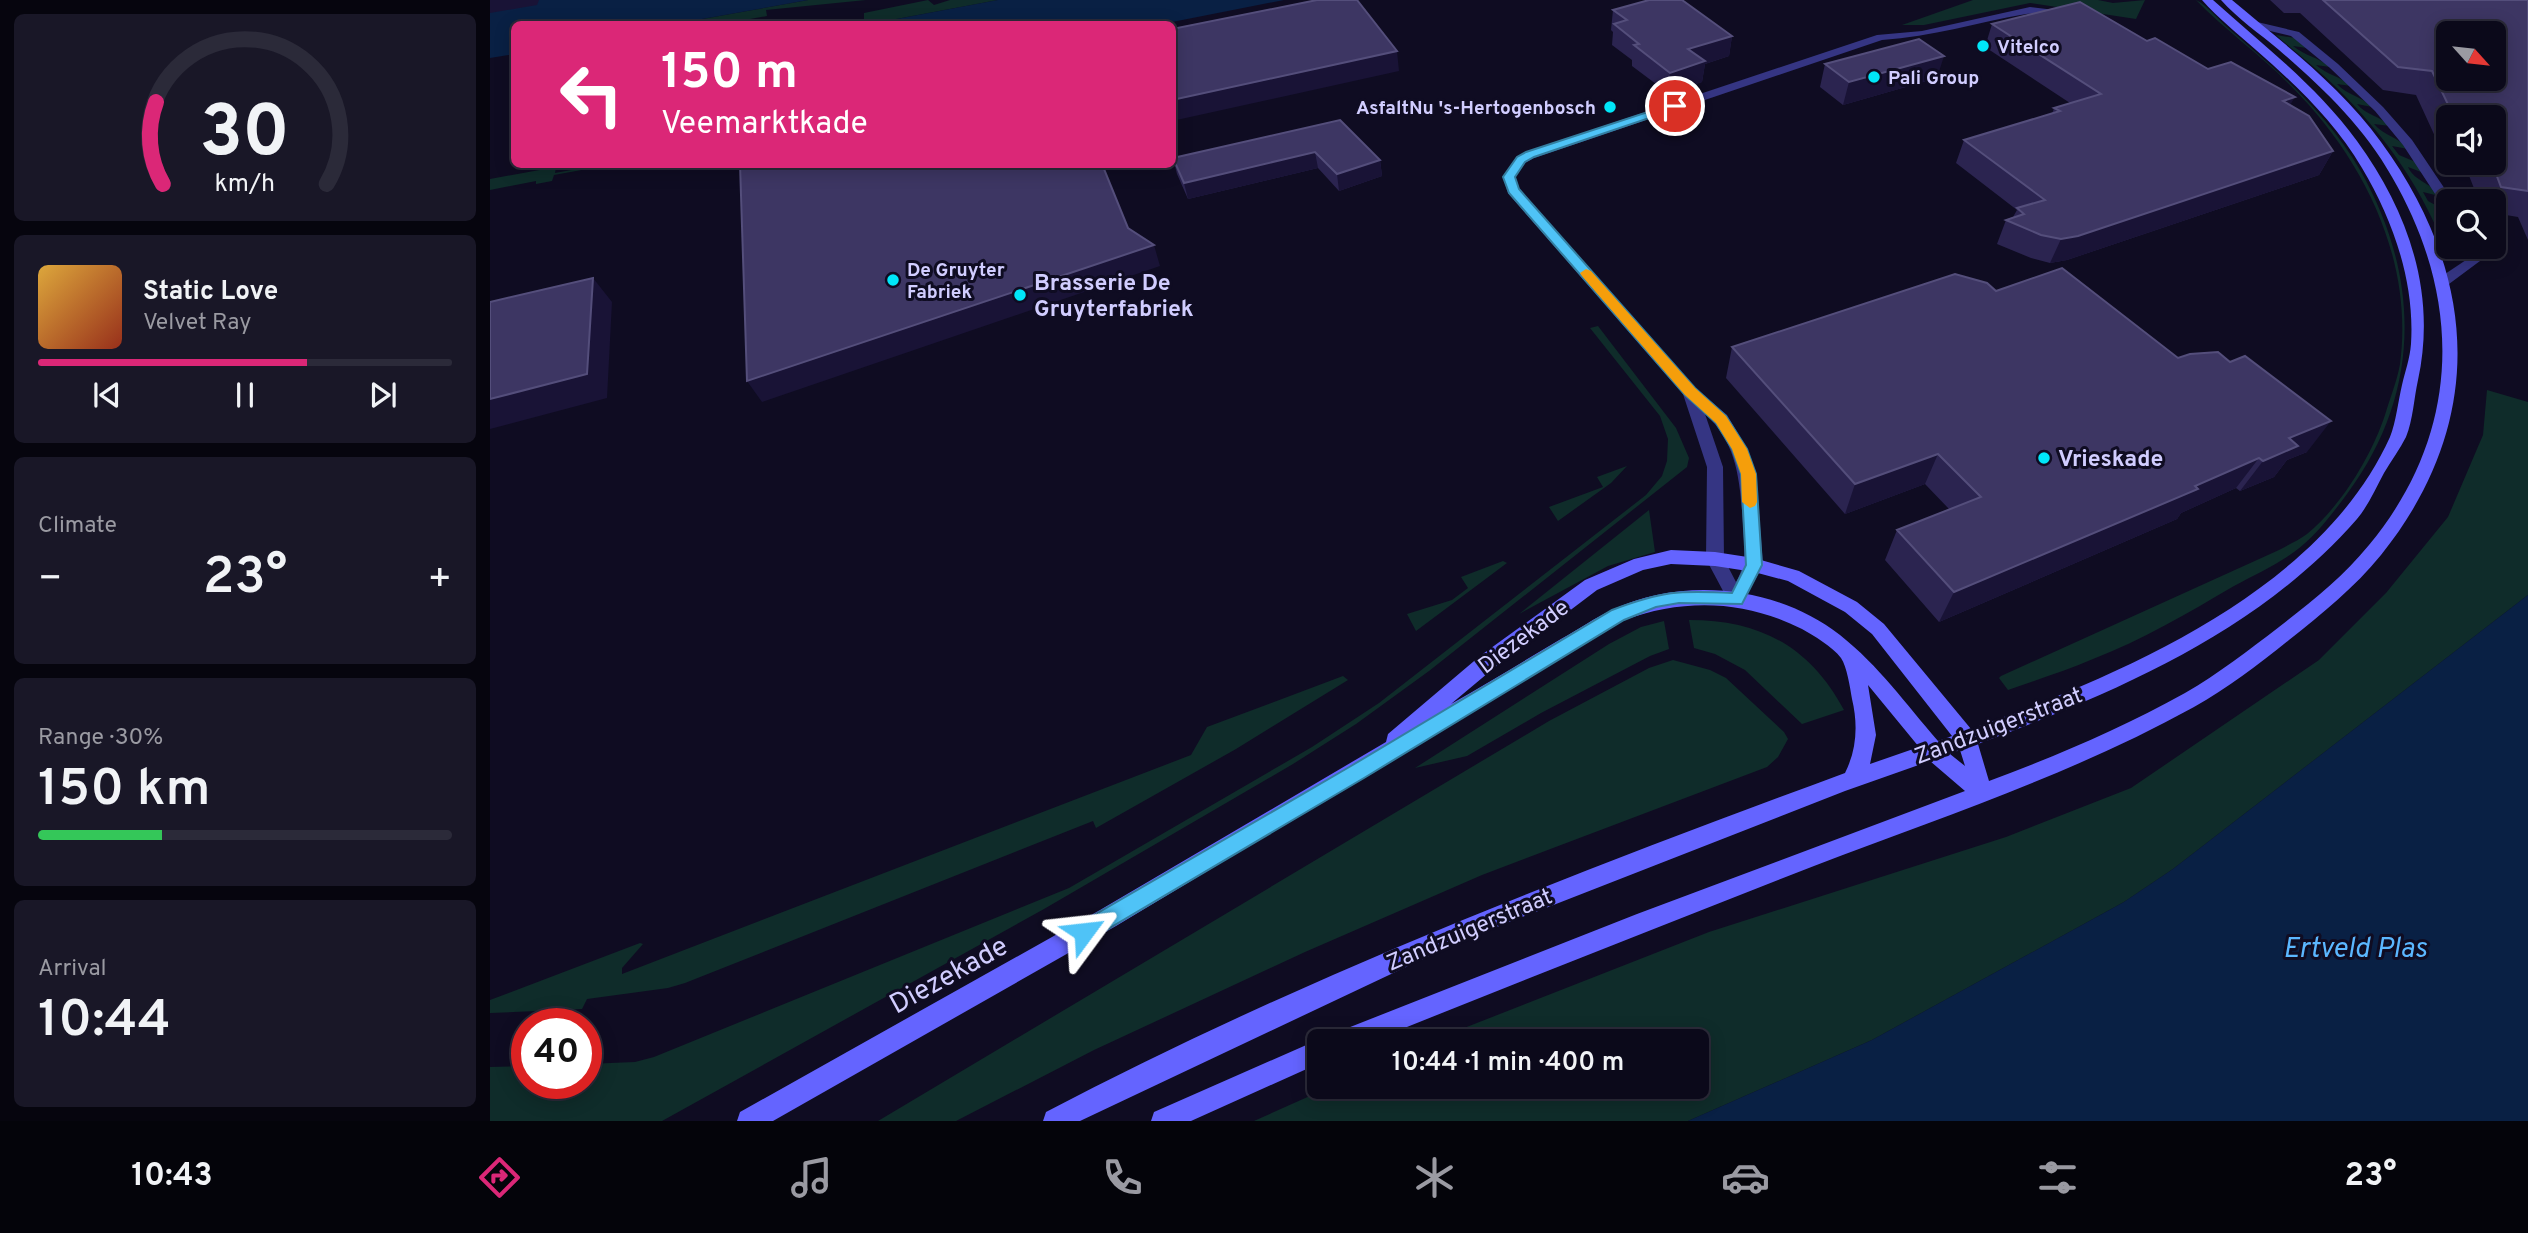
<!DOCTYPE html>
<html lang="en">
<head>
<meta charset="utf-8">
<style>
	body { margin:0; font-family:Overpass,sans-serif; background:#191727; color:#f1f3f6; height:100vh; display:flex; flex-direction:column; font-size:26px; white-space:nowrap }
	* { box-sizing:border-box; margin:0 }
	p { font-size:23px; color:#9a9aa2 }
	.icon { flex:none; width:38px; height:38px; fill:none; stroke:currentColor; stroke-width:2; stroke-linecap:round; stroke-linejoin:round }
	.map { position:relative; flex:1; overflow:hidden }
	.side { display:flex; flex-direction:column; gap:14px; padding:14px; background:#06050e; width:490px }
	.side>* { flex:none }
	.guide { position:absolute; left:21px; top:21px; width:665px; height:147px; border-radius:10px; box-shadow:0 4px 18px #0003,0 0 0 2px #2b2a39; background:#db2777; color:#fff; overflow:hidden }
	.needle { width:46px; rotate:117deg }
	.controls { position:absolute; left:1946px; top:21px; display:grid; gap:14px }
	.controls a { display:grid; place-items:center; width:70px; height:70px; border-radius:10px; background:#0b091a; box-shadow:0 4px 18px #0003,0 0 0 2px #2b2a39; font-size:35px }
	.speed { position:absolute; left:21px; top:1008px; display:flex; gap:14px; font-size:35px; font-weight:700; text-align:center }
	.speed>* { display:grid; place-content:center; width:91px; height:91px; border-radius:50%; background:#0b091a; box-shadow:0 4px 18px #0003,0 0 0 2px #2b2a39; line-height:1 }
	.speed .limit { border:10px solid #d22; background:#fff; color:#111 }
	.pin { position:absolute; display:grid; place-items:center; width:60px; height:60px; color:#fff; margin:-30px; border:4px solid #fff; border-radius:50%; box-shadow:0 2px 7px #0007 }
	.me { position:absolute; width:77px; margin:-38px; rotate:60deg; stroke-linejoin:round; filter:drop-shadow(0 0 5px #0008) }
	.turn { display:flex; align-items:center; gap:24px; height:147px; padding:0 35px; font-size:32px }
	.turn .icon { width:91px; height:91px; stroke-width:2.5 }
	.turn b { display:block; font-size:49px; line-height:60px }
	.big { font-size:52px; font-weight:600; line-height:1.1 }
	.side .widget { flex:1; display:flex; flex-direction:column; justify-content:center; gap:10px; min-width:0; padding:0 24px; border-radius:10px; background:#191727 }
	.side .dial { align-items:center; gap:0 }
	.dial svg { height:182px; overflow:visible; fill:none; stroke:#2b2a39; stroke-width:7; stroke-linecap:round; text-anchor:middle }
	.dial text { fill:#f1f3f6; stroke:none }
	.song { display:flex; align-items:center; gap:21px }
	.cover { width:84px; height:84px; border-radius:10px; background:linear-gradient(135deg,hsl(40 70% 55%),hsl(10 70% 35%)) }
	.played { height:7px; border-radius:4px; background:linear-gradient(90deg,#db2777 65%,#2b2a39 65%) }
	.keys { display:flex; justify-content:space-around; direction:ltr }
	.heat { display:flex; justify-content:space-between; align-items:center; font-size:38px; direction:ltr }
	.charge { height:10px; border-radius:5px; background:linear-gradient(90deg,#34c759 30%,#2b2a39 0) }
	.trip { position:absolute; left:817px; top:1029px; width:402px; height:70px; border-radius:10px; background:#0b091a; box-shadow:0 4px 18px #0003,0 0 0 2px #2b2a39; font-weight:600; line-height:70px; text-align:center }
	.menu { display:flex; height:112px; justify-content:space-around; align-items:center; background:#04040a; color:#9a9aa2 }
	.menu .icon { width:49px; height:49px }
	.menu .on { color:#db2777 }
	.menu b { font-size:32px; color:#f1f3f6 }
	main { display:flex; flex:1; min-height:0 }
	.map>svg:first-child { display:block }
	.green { fill:#0f2c2a }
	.water { fill:#092044 }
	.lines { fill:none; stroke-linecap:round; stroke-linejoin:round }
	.street { fill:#353583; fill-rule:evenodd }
	.secondary { fill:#6464ff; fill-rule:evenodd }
	.wall { fill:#2b2450 }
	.shaded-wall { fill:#191336 }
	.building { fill:#3d3663; stroke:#544e7b; stroke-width:2; fill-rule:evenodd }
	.route { fill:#4fc3f7; stroke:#337fa1; stroke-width:2 }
	.slow { fill:#f59e0b }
	.poi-dot { fill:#00e6f8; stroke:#0f0c22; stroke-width:2.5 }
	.labels { text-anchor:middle; stroke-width:6; stroke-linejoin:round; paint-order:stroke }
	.far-poi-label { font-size:19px; font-weight:bold; fill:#d1cdff; stroke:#0f0c22; text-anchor:start }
	.poi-label { font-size:23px; font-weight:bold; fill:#d1cdff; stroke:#0f0c22; text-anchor:start }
	.street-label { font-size:23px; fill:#d1cdff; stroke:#0f0c22 }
	.near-water-label { font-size:28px; font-style:italic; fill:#5bb7ff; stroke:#0f0c22 }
	.near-street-label { font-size:28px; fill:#d1cdff; stroke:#0f0c22 }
</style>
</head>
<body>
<main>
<section class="side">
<div class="widget dial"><svg viewBox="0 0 100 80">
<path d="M14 69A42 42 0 1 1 86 69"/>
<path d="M14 69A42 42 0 0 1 11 33" stroke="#db2777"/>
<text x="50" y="56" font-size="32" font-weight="700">30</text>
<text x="50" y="72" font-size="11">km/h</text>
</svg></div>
<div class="widget">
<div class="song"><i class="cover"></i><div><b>Static Love</b><p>Velvet Ray</p></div></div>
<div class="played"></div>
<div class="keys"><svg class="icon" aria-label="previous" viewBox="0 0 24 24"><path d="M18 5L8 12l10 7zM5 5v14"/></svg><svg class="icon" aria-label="pause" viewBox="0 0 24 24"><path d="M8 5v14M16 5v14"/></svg><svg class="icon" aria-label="next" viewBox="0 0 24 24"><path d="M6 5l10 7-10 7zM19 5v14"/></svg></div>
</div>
<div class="widget"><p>Climate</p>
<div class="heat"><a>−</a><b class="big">23°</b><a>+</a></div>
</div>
<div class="widget"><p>Range · 30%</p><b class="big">150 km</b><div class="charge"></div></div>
<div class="widget"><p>Arrival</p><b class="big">10:44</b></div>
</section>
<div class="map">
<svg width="2038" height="1121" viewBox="0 0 2038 1121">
	<rect width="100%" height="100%" fill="#0f0c22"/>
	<path class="green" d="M318,0h58l-100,10 1,6 -45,8h-48z
		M438,0l6,5 16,-5h48l-128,24h-56l50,-5v-6z
		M1483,0h125l15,3 32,-3 -9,19 -106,-16 -106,22h-22z
		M1706,0c11,5 22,19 31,27 50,43 100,86 133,143 61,107 62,223 -13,324 -15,20 -32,43 -53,58 -18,13 -40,23 -60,34 -46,27 -92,54 -141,73 -28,12 -57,21 -85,31l-9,-12 2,-2 278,-126c9,-5 20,-10 28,-16 34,-28 64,-77 78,-119 5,-17 12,-34 15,-51 14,-105 -37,-206 -109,-278 -30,-31 -65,-55 -95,-86z
		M1786,35l19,3 12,10 -14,-2c12,10 25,11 37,21l-14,-2c11,10 24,11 35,21l-14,-2c10,11 24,12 35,23l-15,-3c9,11 23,12 33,22l-16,-2c10,12 25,13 34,25l-16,-3 7,9 19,8 3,9 -13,-5c7,15 23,15 31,29l-16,-4 5,9 20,11v10l-12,-4 5,10 7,4v15h16l2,7 -14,7 -3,-2c-23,-65 -62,-122 -112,-171 -19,-19 -41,-35 -61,-53z
		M109,165h10l-55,10 -2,6 -16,3v-3l-46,9v-11l66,-12 -1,6z
		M1108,326l78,102 13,30 -2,9 -258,204 -73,53 -63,40 -249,145 -382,212h-172v-54l37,-1v17h59v-19l49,-2 19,-5 415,-169 243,-141 67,-44 267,-208 16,-19 5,-15 1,-22 -8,-23 -70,-88z
		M1997,390l41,12v193l-355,274 -49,33 -252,138 -184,81h-434l76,-34h368v-46h-267l278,-109 297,-95 125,-49 188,-128 67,-67 62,-76 35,-82z
		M1137,466l-16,17 -53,38 -9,-14 54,-20 -6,-10z
		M1159,510l6,42 -47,14 -89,48z
		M1013,561l4,2 -91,68 -9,-17 45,-14 16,-12 -7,-11z
		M1199,620c72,0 121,27 155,90l-42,14 -57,-54 -30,-16 -21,-6z
		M1174,621l5,28 -19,7 -109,57 -74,43 -52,12 194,-124 32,-17z
		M1183,660l37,10 16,8 58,54 4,7 -10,18 -11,10 -285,108 -177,77 -211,98 -138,71h-78l671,-400 100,-53z
		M853,676l5,4 -112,69 -140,79 -3,-7 -408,162 -17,5 -81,11 -5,10 -92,4v-13l150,-57 3,1 -21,24v6l569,-219 16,-28z"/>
	<path class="water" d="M7,0h311l-134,24h-160v30l-24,4v-57z
		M508,0h286l-122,24h-292z
		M2038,595v526h-840l184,-81 252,-138 49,-33z"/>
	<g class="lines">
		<path class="street" d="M1540,7l33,4 5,3c-10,7 -29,-2 -42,0 -48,8 -94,23 -144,26l-348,118 -9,5 -10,14 4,12 176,199 32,27 20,34 9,25 7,91 -21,39 -6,2 -6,-2 -24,-45 1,-92 -24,-73 -175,-201 -5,-16 14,-20 9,-5 351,-117 45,-4zM1215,414c33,29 35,69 38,110 1,24 5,37 -7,58l-12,-23 -1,-92z
			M1763,21l46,11 39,32 45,43 29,33 41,61h-5v6l-5,-1 -40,-61 -28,-34 -45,-43 -39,-32 -42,-10 -1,-2z
			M1972,247h14l4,14 -31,23h-10v-6l27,-18z"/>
		<path class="secondary" d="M1712,0h11c50,45 104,86 144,141 51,70 80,152 61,239 -4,18 -5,40 -12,57 -6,12 -15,24 -22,36 -8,15 -16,33 -27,46 -99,113 -240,173 -379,225l11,37c67,-25 133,-53 196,-88 33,-19 64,-43 94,-66 32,-25 64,-50 90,-82 92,-111 95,-244 23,-368 -28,-50 -70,-90 -113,-127 -19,-16 -41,-31 -58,-50h11c52,44 109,86 149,142 98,134 106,281 0,413 -26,32 -59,59 -92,85 -30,24 -61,48 -95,67 -121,67 -252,110 -380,159 -148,58 -295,116 -442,175h-41l4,-8 302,-119 328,-123 -35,-30 -85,30 -384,150 -381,180h-37l3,-9c257,-135 528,-239 799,-339 12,-24 13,-49 7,-74 -2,-12 -5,-32 -11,-41 -9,-12 -27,-22 -39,-29 -57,-29 -118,-31 -178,-9l-508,306 -343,195h-36l3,-9 360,-202 286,-168 2,-8 92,-78 105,-76 49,-21 37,-9 44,2 39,6 45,13 58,31 27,22 87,105c150,-54 349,-137 419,-292 6,-15 8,-35 12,-52 3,-13 8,-27 9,-41 4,-62 -18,-124 -49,-176 -27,-46 -66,-83 -106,-118 -18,-16 -38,-32 -54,-50zM1181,564l44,2 39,6 34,9 57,31 27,22 80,102 -14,5c-32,-37 -59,-75 -98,-106 -63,-49 -156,-59 -228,-25 -18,8 -34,20 -51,29 -37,22 -73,44 -110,65l43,-36 103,-78 46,-20zM1378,685l51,62 -49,17 6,-29zM1470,750l5,16 -15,-12z
			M830,1039l5,2h-5v22l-129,58h-40l3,-9z"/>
	</g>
	<path class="wall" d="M1780,0h258v240l-10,-23 -24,-4v-12h-15l-15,-38h30v-46h-46v39h-4l-28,-61 -33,-5 -83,-77h-16z
		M1123,10l119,26 -3,20 -24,8 -3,18 -34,11 -36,-27v-6l-20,-15 1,-13 -2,-2z
		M1502,24l155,17 143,64 43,46 -14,24 -252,85 -17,3 -19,-5 -34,-14 9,-24 7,-3 4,-7 -61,-47 8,-23 88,-26 2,-6 16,-5 -85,-56z
		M1335,64l112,14 -94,27 -23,-18z
		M850,120l40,40 2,16 -43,15 -21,-23 -130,31 -11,-25 -4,-16z
		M1506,291l182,67 129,94 -20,8 -13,17 -34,14 -4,-3 -55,25 -4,6 -238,103 -54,-62 12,-30 52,-21 -24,-25 -80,30 -119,-136 6,-31z"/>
	<path class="shaded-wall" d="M0,0h49l-2,5 -47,8z
		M1242,36l-3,20 -24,8 -3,18 -34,11 2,-20 18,-24z
		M907,51l2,20 -227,50v-21z
		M1454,56l-7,22 -94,27 6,-23z
		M1805,97l-14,23 2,-19z
		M1843,151l-14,24 -252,85 -17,3 11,-24z
		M825,152l3,16 -130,31 -4,-16z
		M890,160l2,16 -43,15 -2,-17z
		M664,245l6,21 -398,136 -15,-21z
		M103,278l19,24 -5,96 -117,31v-30z
		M1841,421l-24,31 -20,8 -13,17 -34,14 23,-30 26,-23z
		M1448,454l-13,30 -80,30 10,-30z
		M1769,458l-23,30 -55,25 -4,6 -238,103 15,-30z"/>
	<path class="building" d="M827,0h40l40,51 -225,49v-71z
		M1159,0h33l50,36 -44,13 17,12 -35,12 -36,-28 5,-1 -25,-20 13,-4 -14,-10z
		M1833,0h205v191l-27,-4 -9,-24h2v-46h-40l-22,-46 -34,-4zM1958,33h46v46h-46z
		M1590,2l67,39 8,-3 53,31 23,-7 64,35 -12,4 26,15 24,35 -255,85 -17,3 -20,-4 -35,-15 18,-6 -7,-6 28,-8 -81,-60 96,-29 -6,-3 47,-14 -109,-70z
		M1429,39l25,17 -95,26 -24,-18z
		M850,120l40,40 -43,14 -22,-22 -131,31 -11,-25z
		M250,164h362l26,64 26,17 -407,136z
		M1572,268l116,90 12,-4 28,-2 12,10 15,-6 86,65 -42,17 9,8 -35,15 -4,-3 -64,28 3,3 -244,103 -57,-62 84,-33 -43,-43 -83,30 -123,-137 223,-73 32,9 9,8z
		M103,278l-6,96 -97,25v-97z"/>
	<path class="route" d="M1185,103l6,3 -2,2 -145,49 -9,5 -10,15 4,12 176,199 31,28 21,33 9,25 6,91 -20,39 -63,-1 -23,4 -32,13 -260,158 -273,161 -7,3 -7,-3 -3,-7 3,-7 274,-159 261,-156c50,-19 67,-20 120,-17l14,-28 -5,-91 -9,-25 -16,-26 -31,-28 -176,-202 -6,-16 14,-20 9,-5z"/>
	<path class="slow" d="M1096,269l5,2 104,117 31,28 21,33 9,25 1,28 -2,4 -5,2 -8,-6 -1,-28 -9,-25 -16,-26 -31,-28 -103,-119 -2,-3z"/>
	<g class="poi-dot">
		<circle cx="1493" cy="46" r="7"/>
		<circle cx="1384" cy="77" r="7"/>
		<circle cx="1120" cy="107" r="7"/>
		<circle cx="403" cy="280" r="7"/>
		<circle cx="530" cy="295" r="7"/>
		<circle cx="1554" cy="458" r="7"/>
	</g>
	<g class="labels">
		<g class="far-poi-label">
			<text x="1507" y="53">Vitelco</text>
			<text x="1398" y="84">Pali Group</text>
			<text x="1106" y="114" text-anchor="end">AsfaltNu 's-Hertogenbosch</text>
			<text x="417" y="276">De Gruyter<tspan x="417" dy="22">Fabriek</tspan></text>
		</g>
		<g class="poi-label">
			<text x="544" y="290">Brasserie De<tspan x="544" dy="26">Gruyterfabriek</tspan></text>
			<text x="1568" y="466">Vrieskade</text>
		</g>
		<g class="street-label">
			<text transform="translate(1033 636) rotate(-37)" y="8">Diezekade</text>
			<text transform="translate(1508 725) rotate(-21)" y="8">Zandzuigerstraat</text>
			<text transform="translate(979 929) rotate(-23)" y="8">Zandzuigerstraat</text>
		</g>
		<g class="near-water-label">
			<text x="1865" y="957">Ertveld Plas</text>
		</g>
		<g class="near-street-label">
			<text transform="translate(458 974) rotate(-29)" y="10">Diezekade</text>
		</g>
	</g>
</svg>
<div class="controls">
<a><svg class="needle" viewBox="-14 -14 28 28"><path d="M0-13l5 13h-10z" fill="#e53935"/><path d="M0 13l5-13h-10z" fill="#9a9aa2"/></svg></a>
<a><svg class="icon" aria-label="sound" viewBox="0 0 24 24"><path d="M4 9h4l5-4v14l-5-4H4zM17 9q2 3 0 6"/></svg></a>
<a><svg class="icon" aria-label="search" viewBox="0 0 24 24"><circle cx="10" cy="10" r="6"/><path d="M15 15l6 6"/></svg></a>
</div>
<div class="speed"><div class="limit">40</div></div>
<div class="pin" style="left:1185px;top:106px;background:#d93025"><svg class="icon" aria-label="arrive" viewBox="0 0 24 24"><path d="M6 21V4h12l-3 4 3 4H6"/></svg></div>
<svg class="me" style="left:594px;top:932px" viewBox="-20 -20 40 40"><path d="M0-17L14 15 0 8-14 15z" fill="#4fc3f7" stroke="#fff" stroke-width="4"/></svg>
<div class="trip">10:44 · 1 min · 400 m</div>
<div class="guide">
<div class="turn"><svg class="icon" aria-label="left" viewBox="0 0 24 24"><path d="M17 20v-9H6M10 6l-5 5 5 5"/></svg><div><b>150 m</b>Veemarktkade</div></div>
</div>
</div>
</main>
<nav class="menu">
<b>10:43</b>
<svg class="icon on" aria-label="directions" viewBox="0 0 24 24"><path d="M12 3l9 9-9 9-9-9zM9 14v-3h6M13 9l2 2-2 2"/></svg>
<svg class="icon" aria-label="music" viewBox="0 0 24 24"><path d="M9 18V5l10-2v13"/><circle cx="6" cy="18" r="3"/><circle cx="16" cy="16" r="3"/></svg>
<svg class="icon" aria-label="phone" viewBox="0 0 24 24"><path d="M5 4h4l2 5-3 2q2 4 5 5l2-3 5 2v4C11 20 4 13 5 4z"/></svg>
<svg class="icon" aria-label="climate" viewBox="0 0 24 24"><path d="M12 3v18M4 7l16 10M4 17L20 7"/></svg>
<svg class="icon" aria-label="car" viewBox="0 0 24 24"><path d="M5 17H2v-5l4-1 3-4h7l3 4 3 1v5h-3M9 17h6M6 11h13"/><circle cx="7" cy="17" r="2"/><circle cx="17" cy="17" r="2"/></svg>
<svg class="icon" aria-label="filters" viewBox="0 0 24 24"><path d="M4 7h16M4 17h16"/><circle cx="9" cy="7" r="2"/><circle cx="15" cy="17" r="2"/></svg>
<b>23°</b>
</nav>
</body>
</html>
